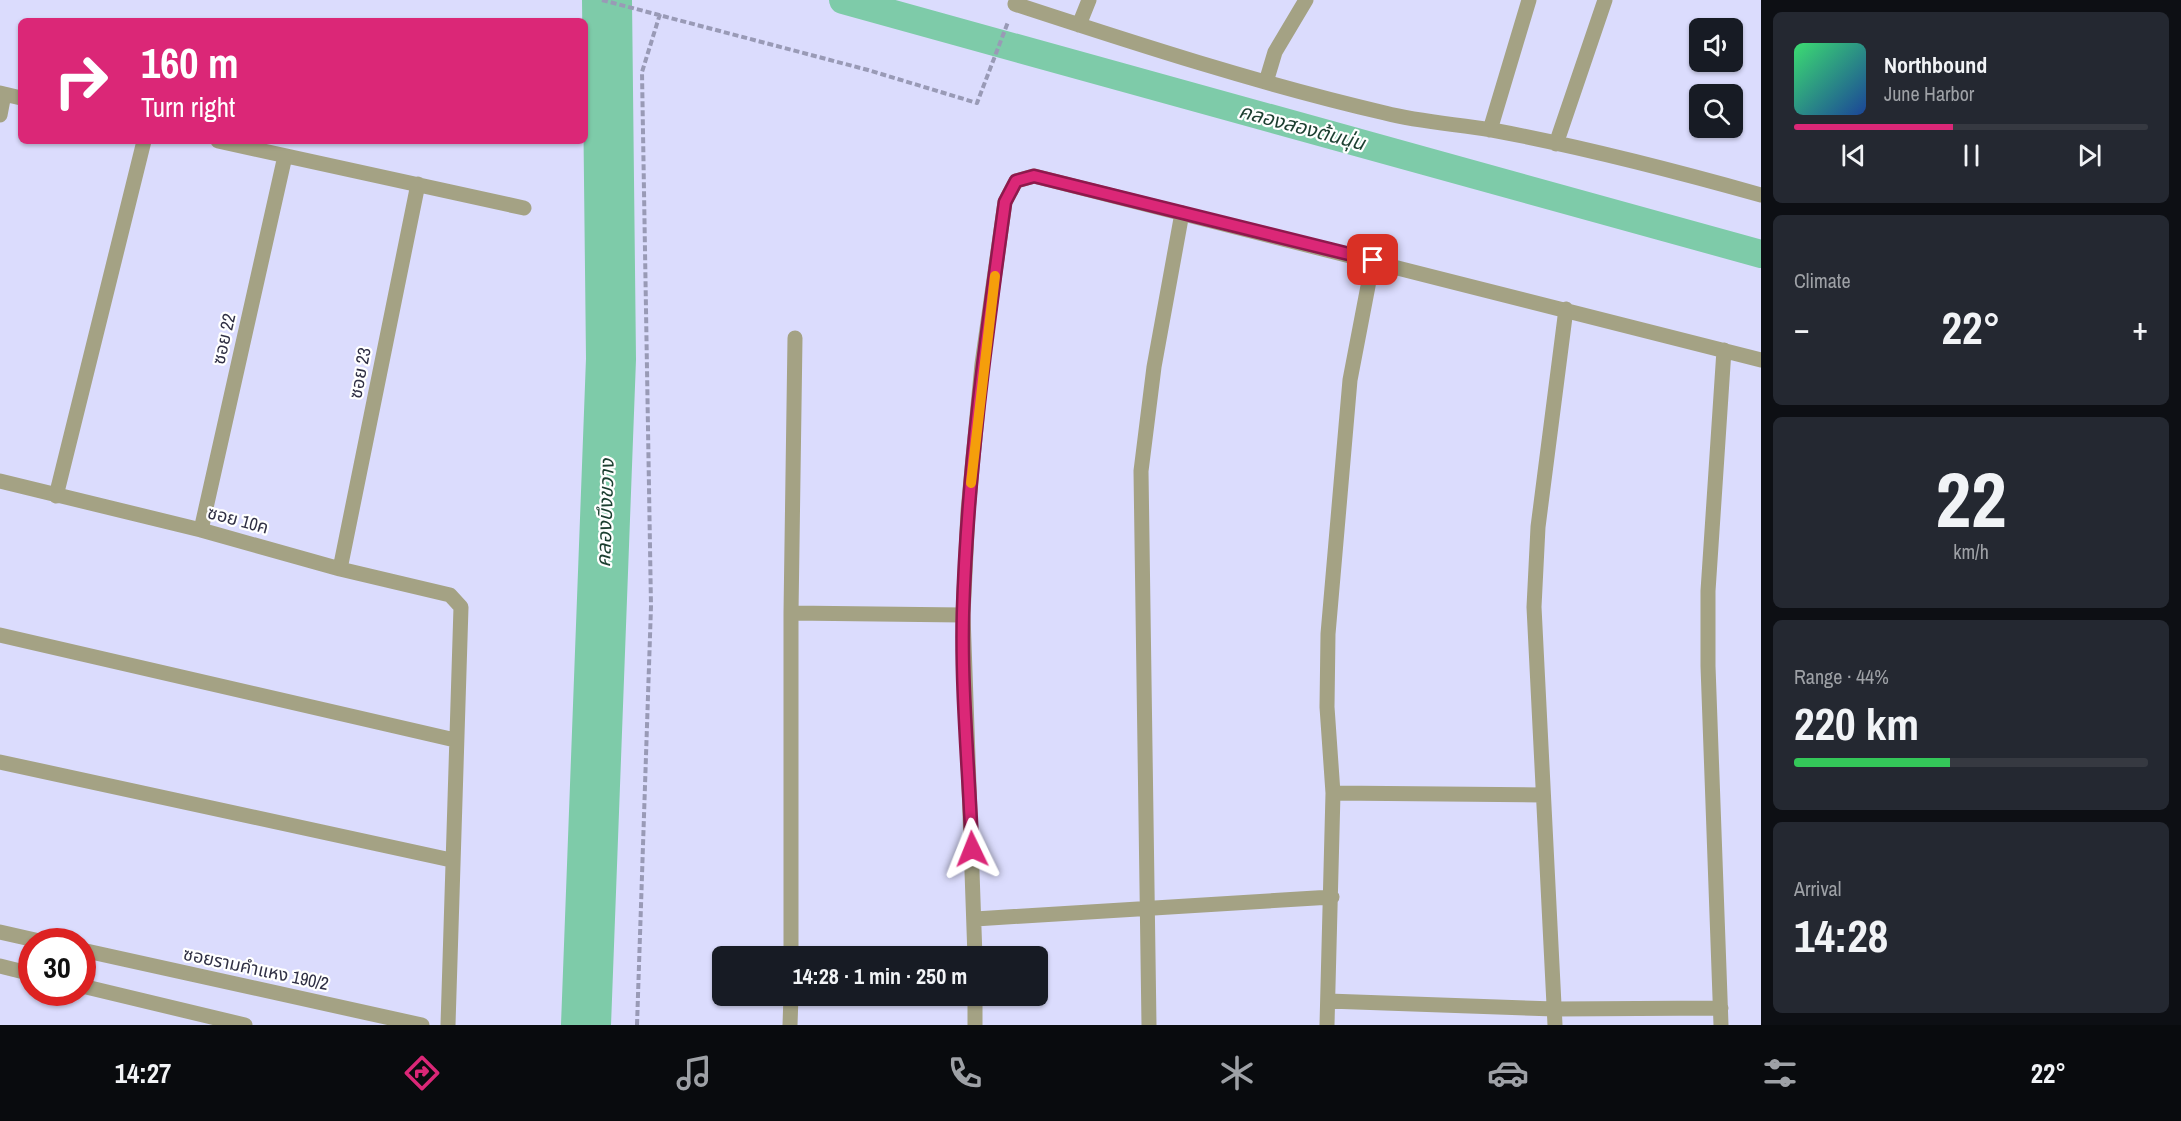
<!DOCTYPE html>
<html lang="en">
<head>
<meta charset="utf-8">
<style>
	body { margin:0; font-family:"Archivo Narrow","Noto Sans Thai",sans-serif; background:#242831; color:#f1f3f6; height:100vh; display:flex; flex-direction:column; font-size:22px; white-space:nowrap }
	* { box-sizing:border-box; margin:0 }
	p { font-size:20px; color:#9ea1a6 }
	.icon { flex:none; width:33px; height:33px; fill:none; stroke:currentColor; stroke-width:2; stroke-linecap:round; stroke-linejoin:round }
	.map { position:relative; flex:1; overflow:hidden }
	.sheet { display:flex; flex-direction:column; gap:12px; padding:12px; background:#0d0f14; width:420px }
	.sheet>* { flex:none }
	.guide { position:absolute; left:18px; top:18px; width:570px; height:126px; border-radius:9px; box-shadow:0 2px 4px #0004; background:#db2777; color:#fff; overflow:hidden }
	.controls { position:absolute; left:1689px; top:18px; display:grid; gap:12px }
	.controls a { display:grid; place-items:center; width:54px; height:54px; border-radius:9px; background:#171b24; box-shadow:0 2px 4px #0004; font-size:30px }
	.speed { position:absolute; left:18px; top:928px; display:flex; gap:12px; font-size:30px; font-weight:700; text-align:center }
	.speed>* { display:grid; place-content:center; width:78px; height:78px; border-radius:50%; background:#171b24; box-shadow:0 2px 4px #0004; line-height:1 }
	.speed .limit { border:9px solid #d22; background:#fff; color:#111 }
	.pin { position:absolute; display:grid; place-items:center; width:51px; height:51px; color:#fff; margin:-26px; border-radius:12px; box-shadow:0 3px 9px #0006 }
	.me { position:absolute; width:66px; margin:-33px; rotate:358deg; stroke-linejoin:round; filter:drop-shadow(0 0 4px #0008) }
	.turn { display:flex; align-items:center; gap:21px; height:126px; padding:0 24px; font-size:27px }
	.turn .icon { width:78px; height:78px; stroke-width:2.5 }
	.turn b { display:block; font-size:42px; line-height:51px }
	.big { font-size:45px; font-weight:700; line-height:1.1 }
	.sheet .widget { flex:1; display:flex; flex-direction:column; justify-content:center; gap:9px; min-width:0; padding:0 21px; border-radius:9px; background:#242831 }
	.sheet .dial { align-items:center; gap:0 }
	.dial b { font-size:78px; line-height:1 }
	.song { display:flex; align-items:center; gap:18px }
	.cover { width:72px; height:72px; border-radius:9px; background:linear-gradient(135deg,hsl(140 70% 55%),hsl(220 70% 35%)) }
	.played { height:6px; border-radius:3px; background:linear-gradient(90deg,#db2777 45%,#363941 45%) }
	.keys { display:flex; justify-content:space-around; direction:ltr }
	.heat { display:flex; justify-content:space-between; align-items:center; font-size:33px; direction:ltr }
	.charge { height:9px; border-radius:4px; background:linear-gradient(90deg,#34c759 44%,#363941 0) }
	.trip { position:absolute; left:712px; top:946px; width:336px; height:60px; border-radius:9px; background:#171b24; box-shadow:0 2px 4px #0004; font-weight:700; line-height:60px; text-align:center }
	.tabs { display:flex; height:96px; justify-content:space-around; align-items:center; background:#090b0e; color:#9ea1a6 }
	.tabs .icon { width:42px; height:42px }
	.tabs .on { color:#db2777 }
	.tabs b { font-size:27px; color:#f1f3f6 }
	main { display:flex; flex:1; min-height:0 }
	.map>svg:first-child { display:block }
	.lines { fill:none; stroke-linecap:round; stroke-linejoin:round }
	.canal { stroke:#7ecba9; stroke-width:28 }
	.river { stroke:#7ecba9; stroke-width:50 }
	.path { stroke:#999ab6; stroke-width:4; stroke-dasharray:6 3; stroke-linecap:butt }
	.minor { stroke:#a4a284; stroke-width:15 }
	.route-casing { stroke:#8e194d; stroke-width:15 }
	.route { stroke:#db2777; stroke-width:10 }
	.slow { stroke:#f59e0b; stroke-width:10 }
	.labels { text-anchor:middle; stroke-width:4.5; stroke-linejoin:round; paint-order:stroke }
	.street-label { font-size:18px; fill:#303045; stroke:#fff }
	.water-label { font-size:20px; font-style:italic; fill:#1b3e2f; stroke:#fff }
</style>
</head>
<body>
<main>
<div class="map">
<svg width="1761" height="1025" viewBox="0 0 1761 1025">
	<rect width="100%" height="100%" fill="#dbdcfd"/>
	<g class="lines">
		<path class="canal" d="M843,0l918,254"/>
		<path class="river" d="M586,1025l25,-666 -4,-359"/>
		<path class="path" d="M602,0l266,70 109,33 31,-81
			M637,1025l14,-419 -9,-534 18,-58"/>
		<path class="minor" d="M1015,4c122,40 245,80 370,109 35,9 71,11 107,17 91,17 180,40 269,65
			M1079,25l10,-25
			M1266,82l9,-30 31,-52
			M0,93l21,5
			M0,115l4,-21
			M1490,130l39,-130
			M218,141l306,67
			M1556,144l49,-144
			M0,481l201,49 139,39 110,26 11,12 -13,418
			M56,496l88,-355
			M201,530l84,-374
			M340,569l78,-385
			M791,613l172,2
			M0,635l455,105
			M0,762l451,98
			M1333,793l208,2
			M975,919l357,-22
			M0,932l44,10
			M82,950l340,75
			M791,957v-344l4,-275
			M975,957l-12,-342 5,-104 14,-147 23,-162 11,-21 18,-5 727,184
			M0,966l32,8
			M82,986l163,39
			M975,996v29
			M1328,1001l227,8 166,-1
			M790,1025l1,-29
			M1149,1025l-8,-554 13,-104 28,-154
			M1327,1025l6,-232 -6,-86 1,-73 22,-254 23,-120
			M1555,1025l-21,-418 4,-80 28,-218
			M1721,1025l-13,-359v-75l16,-241"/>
	</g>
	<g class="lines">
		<g class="route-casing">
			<path id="route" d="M972,849c-3,-78 -11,-159 -9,-236 4,-138 23,-275 42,-411l11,-21 18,-5 339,84"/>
		</g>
		<use href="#route" class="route"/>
		<path class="slow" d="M971,483l24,-207"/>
	</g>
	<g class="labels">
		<g class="street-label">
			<text transform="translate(224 339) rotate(-77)" y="6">ซอย 22</text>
			<text transform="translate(360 373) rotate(-79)" y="6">ซอย 23</text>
			<text transform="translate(238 520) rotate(15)" y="6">ซอย 10ค</text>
			<text transform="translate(256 969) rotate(12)" y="6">ซอยรามคำแหง 190/2</text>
		</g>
		<g class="water-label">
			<text transform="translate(1302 127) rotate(15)" y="7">คลองสองต้นนุ่น</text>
			<text transform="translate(605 513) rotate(-88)" y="7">คลองบึงขวาง</text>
		</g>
	</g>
</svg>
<div class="controls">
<a><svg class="icon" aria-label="sound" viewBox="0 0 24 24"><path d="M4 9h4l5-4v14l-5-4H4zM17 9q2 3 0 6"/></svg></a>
<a><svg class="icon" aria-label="search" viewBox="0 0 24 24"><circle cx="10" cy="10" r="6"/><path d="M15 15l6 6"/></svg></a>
</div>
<div class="speed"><div class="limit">30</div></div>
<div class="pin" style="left:1373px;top:260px;background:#d93025"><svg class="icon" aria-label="arrive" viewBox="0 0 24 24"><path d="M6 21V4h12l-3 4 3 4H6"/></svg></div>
<svg class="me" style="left:972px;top:849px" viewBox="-20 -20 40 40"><path d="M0-17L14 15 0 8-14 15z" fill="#db2777" stroke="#fff" stroke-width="4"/></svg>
<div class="trip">14:28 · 1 min · 250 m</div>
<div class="guide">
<div class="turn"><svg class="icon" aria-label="right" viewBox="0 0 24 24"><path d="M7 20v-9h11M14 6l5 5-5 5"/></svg><div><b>160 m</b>Turn right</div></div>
</div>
</div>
<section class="sheet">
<div class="widget">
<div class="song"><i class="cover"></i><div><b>Northbound</b><p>June Harbor</p></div></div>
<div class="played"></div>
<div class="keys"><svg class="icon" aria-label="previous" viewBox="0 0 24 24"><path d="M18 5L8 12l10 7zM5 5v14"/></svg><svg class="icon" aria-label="pause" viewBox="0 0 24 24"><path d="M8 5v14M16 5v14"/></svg><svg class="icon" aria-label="next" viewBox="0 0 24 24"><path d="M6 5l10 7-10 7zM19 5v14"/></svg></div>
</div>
<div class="widget"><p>Climate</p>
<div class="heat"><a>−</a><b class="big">22°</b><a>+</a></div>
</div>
<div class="widget dial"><b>22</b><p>km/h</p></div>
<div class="widget"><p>Range · 44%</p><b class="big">220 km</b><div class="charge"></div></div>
<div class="widget"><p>Arrival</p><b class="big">14:28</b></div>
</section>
</main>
<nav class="tabs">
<b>14:27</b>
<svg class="icon on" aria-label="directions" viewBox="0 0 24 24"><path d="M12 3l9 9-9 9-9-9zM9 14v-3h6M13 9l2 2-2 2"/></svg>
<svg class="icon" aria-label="music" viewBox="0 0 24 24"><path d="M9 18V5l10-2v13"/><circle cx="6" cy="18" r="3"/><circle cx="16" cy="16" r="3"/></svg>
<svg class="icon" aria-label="phone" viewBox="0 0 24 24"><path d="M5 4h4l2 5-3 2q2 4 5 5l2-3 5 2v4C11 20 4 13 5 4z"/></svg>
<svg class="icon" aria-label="climate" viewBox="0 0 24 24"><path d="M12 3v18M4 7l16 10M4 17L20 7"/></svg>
<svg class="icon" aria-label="car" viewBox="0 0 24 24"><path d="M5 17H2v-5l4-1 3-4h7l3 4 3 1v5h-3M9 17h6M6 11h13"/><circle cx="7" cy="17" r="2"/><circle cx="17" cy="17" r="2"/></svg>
<svg class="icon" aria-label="filters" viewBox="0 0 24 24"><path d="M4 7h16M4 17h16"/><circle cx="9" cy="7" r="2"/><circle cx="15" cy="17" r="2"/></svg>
<b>22°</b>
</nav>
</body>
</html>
